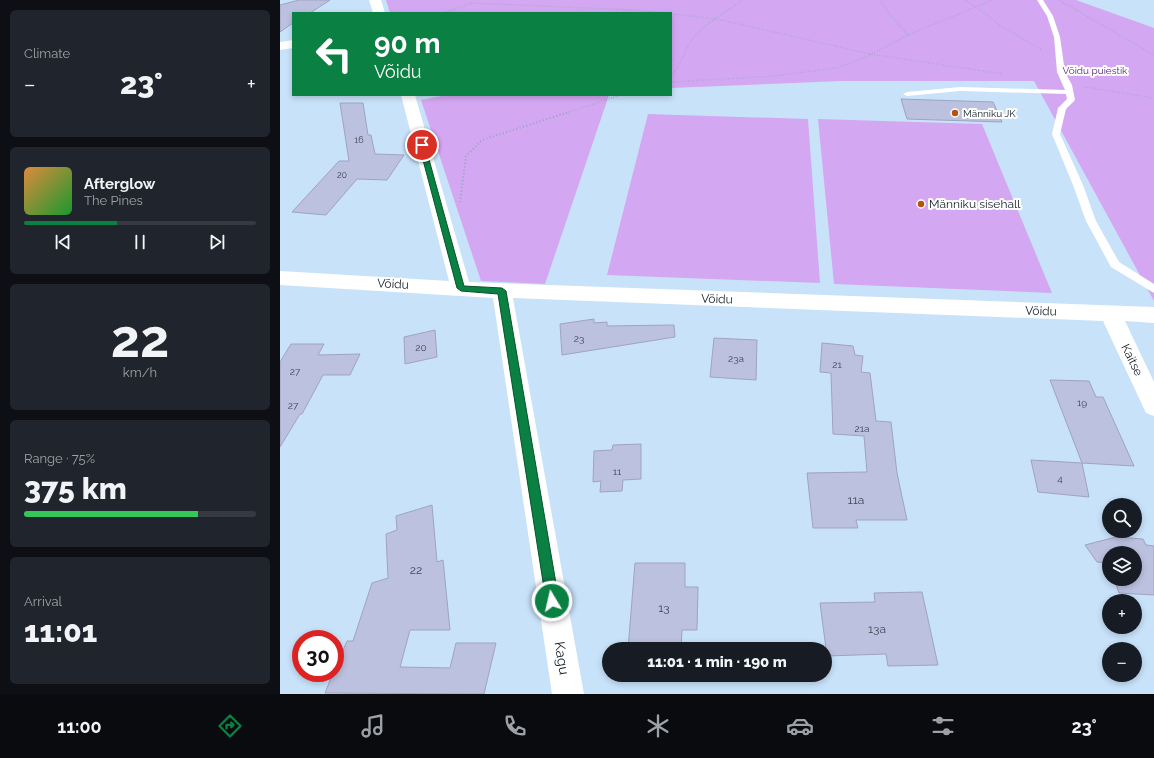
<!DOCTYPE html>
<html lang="en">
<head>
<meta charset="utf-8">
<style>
	body { margin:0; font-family:Raleway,sans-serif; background:#20242c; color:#f1f3f6; height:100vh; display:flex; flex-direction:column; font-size:15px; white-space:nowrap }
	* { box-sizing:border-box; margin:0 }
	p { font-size:13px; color:#9ea1a6 }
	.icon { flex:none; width:22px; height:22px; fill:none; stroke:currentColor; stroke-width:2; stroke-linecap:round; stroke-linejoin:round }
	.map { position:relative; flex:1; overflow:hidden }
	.sheet { display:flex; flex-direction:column; gap:10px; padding:10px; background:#0d0f14; width:280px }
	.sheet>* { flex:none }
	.top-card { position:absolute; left:12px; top:12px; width:380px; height:84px; border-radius:0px; box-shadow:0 2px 6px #0003; background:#0b8043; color:#fff; overflow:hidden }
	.fabs { position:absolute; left:822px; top:498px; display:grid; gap:8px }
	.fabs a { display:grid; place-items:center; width:40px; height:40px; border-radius:50%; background:#171b24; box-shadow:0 2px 6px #0003; font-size:20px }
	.speed { position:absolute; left:12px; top:630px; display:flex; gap:8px; font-size:20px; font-weight:700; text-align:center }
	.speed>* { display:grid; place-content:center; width:52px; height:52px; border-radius:50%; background:#171b24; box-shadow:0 2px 6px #0003; line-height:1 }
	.speed .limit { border:6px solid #d22; background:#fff; color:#111 }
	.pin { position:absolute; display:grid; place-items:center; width:34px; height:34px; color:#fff; margin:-17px; border:2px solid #fff; border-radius:50%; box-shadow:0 1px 4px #0007 }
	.me { position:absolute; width:44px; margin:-22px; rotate:351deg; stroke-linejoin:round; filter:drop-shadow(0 0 3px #0008) }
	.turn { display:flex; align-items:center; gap:14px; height:84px; padding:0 16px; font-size:18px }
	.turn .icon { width:52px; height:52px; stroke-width:2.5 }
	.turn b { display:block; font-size:28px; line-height:34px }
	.big { font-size:30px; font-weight:800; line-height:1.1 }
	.sheet .widget { flex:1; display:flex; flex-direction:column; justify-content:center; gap:6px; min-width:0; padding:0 14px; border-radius:6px; background:#20242c }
	.sheet .dial { align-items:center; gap:0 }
	.dial b { font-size:52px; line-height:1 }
	.song { display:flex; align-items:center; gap:12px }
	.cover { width:48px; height:48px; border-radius:6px; background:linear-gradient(135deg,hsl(30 70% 55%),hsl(130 70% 35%)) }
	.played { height:4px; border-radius:2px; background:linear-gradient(90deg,#0b8043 40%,#363941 40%) }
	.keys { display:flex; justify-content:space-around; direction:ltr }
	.heat { display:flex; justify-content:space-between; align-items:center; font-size:22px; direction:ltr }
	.charge { height:6px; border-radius:3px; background:linear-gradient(90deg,#34c759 75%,#363941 0) }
	.trip { position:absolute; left:322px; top:642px; width:230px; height:40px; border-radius:20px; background:#171b24; box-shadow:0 2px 6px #0003; font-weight:800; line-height:40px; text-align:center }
	.dock { display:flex; height:64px; justify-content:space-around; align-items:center; background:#090b0e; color:#9ea1a6 }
	.dock .icon { width:28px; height:28px }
	.dock .active { color:#0b8043 }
	.dock b { font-size:18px; color:#f1f3f6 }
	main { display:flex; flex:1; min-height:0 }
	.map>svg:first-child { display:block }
	.green { fill:#d4a7f3 }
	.building { fill:#bcc1e0; stroke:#9fa3c1 }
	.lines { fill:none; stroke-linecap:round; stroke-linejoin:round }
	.path-far1 { stroke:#91a6b9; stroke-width:1.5; stroke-dasharray:0.5 2; stroke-linecap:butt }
	.path { stroke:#91a6b9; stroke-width:2; stroke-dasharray:1 2.5; stroke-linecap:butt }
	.service { fill:#fff; fill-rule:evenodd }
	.minor { fill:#fff; fill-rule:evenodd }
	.route { fill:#0b8043; stroke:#07532c }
	.poi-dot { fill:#b55411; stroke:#fff; stroke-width:1.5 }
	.labels { text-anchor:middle; stroke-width:4; stroke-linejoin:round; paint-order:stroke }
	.far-number-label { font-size:9px; fill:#3e4754 }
	.far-park-label { font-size:10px; fill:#5a2079; stroke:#fff }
	.far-poi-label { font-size:10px; fill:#141e26; stroke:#fff; text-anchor:start }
	.number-label { font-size:10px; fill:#3e4754 }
	.poi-label { font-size:12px; fill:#141e26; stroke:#fff; text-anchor:start }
	.street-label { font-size:12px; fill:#141e26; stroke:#fff }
	.near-number-label { font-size:12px; fill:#3e4754 }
	.near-street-label { font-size:14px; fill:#141e26; stroke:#fff }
</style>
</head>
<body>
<main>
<section class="sheet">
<div class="widget"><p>Climate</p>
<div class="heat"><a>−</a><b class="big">23°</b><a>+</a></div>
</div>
<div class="widget">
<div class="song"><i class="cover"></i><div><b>Afterglow</b><p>The Pines</p></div></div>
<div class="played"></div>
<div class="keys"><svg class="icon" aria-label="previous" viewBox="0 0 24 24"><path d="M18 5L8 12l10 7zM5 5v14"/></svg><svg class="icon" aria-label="pause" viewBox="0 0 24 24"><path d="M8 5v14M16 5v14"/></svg><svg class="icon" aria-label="next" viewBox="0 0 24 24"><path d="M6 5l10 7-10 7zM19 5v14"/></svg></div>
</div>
<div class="widget dial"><b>22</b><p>km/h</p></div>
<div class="widget"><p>Range · 75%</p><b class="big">375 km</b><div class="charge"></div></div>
<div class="widget"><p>Arrival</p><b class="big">11:01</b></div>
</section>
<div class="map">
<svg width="874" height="694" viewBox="0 0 874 694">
	<rect width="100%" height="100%" fill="#c8e2fa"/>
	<path class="green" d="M106,0h690l78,28v273l-120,-220h-193l-170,7v-75h-281z
		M167,95h162l-64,189 -64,-3 -60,-181z
		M368,114l160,5 12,164 -213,-8z
		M538,119l164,5 70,169 -218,-9z"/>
	<path class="building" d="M19,0h31l-20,13h-17v10l-13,9v-27z
		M621,99l92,3 9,20 -95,-3z
		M60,103h23l5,32h3l4,19 29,1 -17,25 -30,-1 -31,36 -34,-3 47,-51h10z
		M314,319v4l13,-1v4l67,-1 1,12 -113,18 -2,-31z
		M155,330l2,27 -32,7 -1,-27z
		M434,338l43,2 -1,40 -46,-3z
		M542,343l31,3 2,9 8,1 -2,16 9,1 6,48 15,1 6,51 10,47h-51l2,8h-45l-6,-55 60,-1 -3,-36 -31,-2 -2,-61 -11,-1z
		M11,344h33l-6,11 42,-1 -10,21h-27l-21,39h-2l-20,33v-85z
		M770,380l39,1 7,16h7l31,69 -52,-3z
		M361,444v35l-18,1 -1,11 -22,1 1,-11 -8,1 1,-31 18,-1 1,-5z
		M751,460l51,3 7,34 -51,-5z
		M152,505l5,57 6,-2 7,70h-40l-10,37 50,1 6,-25h40l-12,51 -159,-1 8,-20h2v-4l12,-28h6l19,-58 16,-5 -2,-44 11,-4 -1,-14z
		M836,537l27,2 3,6 8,1v49l-35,-2 -5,-14h21v-26h-26v14l-1,-4 -11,-1 -12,-17z
		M355,563h50v24h13l-1,43h-15l-1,19h-53z
		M642,592l16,73 -50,1 -2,-12 -59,2 -7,-53 55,-1 -1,-9z"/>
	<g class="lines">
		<path class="path-far1" d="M685,0l20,13 13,11 44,26
			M779,0l95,55
			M163,13l29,-10 162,7 29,3
			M391,14l46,5 153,35 133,20
			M628,35l84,-35
			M391,76c10,-10 12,-24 20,-35 13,-18 35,-29 52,-41
			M391,82l104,-6 61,-8 28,-10 44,-23 -17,-19 -11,-16
			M805,87l69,11
			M286,113l55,-18"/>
		<path class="path" d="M180,202l6,-46 16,-16 87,-28"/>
		<path class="service" d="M757,0h6l10,16 7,21 5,35 7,13 3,15 -9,9 -6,25 23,51 13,36 23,41 35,22v9l-43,-26 -25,-46 -13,-36 -21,-51 6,-26 9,-9 -1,-5 -106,-3 -53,5 -4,-2 4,-2 53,-5 105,3 -8,-18 -3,-35 -7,-21z"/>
		<path class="minor" d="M89,0h12l4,13h-12z
			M13,40v8l-13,2v-8z
			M121,95h14l54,187 685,25v16l-29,-2 29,61v34l-8,-3 -43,-92 -590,-23 71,396h-32l-59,-396 -213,-13v-14l169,10z"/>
	</g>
	<path class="route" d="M140,143l5,2 39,141 38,2 4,3 53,310 -2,4 -5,2 -4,-2 -2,-4 -48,-307 -37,-3 -4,-3 -38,-143z"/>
	<g class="poi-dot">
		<circle cx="675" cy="113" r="4"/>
		<circle cx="641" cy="204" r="4"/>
	</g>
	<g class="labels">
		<g class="far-number-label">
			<text x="79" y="143">16</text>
			<text x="62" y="178">20</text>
		</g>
		<g class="far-park-label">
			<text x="815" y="74">Võidu puiestik</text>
		</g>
		<g class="far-poi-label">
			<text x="683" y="117">Männiku JK</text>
		</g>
		<g class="number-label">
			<text x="299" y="342">23</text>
			<text x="141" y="351">20</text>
			<text x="456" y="362">23a</text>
			<text x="557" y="368">21</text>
			<text x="15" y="375">27</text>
			<text x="802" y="406">19</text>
			<text x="13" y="409">27</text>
			<text x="582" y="432">21a</text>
			<text x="337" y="475">11</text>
			<text x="780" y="482">4</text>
		</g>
		<g class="poi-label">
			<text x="649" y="208">Männiku sisehall</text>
		</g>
		<g class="street-label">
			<text transform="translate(113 284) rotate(3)" y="4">Võidu</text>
			<text transform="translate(437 299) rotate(2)" y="4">Võidu</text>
			<text transform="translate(761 311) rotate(2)" y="4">Võidu</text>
			<text transform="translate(852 360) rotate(64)" y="4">Kaitse</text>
		</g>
		<g class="near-number-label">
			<text x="576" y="504">11a</text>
			<text x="136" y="574">22</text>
			<text x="384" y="612">13</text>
			<text x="597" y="633">13a</text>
		</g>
		<g class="near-street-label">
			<text transform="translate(282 658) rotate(81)" y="5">Kagu</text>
		</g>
	</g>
</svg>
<div class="fabs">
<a><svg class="icon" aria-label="search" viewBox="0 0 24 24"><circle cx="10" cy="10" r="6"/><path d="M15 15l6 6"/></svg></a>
<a><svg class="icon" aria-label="layers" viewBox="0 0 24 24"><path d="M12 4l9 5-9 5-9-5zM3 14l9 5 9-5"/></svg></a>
<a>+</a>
<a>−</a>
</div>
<div class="speed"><div class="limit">30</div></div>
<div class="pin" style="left:142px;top:145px;background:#d93025"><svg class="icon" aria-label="arrive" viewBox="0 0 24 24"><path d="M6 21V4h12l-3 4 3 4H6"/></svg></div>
<svg class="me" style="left:272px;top:601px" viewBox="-20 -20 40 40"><circle r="17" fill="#0b8043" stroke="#fff" stroke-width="3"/><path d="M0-11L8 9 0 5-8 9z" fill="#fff"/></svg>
<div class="trip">11:01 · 1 min · 190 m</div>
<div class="top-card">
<div class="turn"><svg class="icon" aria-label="left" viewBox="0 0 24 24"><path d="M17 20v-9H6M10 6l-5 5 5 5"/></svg><div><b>90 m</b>Võidu</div></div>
</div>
</div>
</main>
<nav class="dock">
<b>11:00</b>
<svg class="icon active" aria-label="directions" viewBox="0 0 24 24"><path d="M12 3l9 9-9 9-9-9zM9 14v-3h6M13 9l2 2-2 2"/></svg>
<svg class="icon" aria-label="music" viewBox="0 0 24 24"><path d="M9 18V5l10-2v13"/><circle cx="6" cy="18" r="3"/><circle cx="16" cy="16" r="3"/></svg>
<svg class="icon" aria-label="phone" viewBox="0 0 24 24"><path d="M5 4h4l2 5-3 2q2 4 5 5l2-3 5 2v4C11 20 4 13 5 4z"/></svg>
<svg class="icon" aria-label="climate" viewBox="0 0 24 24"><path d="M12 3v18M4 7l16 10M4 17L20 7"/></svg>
<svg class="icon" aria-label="car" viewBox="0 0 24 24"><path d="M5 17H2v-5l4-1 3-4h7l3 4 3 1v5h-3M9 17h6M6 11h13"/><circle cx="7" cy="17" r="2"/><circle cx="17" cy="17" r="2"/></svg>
<svg class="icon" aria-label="filters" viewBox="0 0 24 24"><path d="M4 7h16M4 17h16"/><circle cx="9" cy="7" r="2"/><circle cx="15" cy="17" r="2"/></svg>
<b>23°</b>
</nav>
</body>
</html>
